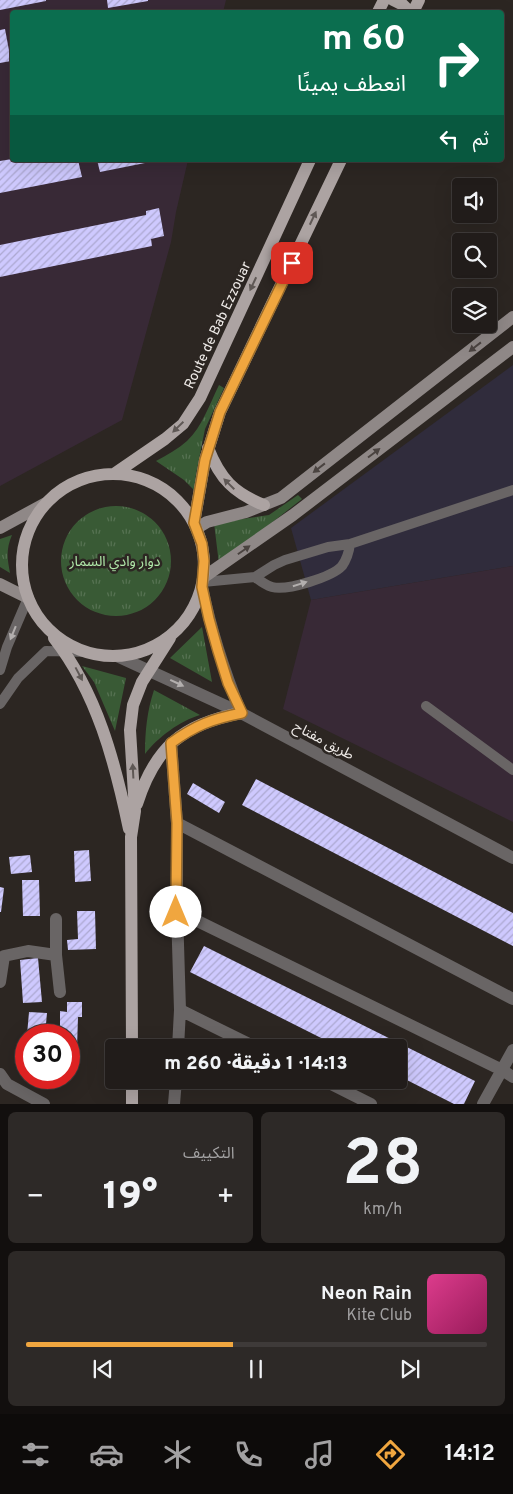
<!DOCTYPE html>
<html lang="ar">
<head>
<meta charset="utf-8">
<style>
	body { margin:0; font-family:Overpass,"Noto Sans Arabic",sans-serif; background:#2d2927; color:#f1f3f6; direction:rtl; height:100vh; display:flex; flex-direction:column; font-size:19px; white-space:nowrap }
	* { box-sizing:border-box; margin:0 }
	p { font-size:16px; color:#a2a1a2 }
	.icon { flex:none; width:28px; height:28px; fill:none; stroke:currentColor; stroke-width:2; stroke-linecap:round; stroke-linejoin:round }
	.map { position:relative; height:1104px; overflow:hidden; direction:ltr }
	.panel { display:flex; flex-direction:column; gap:8px; padding:8px; background:#120f0e; flex:1 }
	.panel>* { flex:none }
	.top-card { position:absolute; left:10px; top:10px; width:494px; height:152px; border-radius:5px; box-shadow:0 5px 20px #0002,0 0 0 1px #3e3a39; direction:rtl; background:#0b6e4f; color:#fff; overflow:hidden }
	.tools { position:absolute; left:452px; top:178px; display:grid; gap:10px }
	.tools a { display:grid; place-items:center; width:45px; height:45px; border-radius:5px; background:#211c1a; box-shadow:0 5px 20px #0002,0 0 0 1px #3e3a39; font-size:25px }
	.speed { position:absolute; left:15px; top:1024px; display:flex; gap:10px; font-size:25px; font-weight:700; text-align:center }
	.speed>* { display:grid; place-content:center; width:65px; height:65px; border-radius:50%; background:#211c1a; box-shadow:0 5px 20px #0002,0 0 0 1px #3e3a39; line-height:1 }
	.speed .limit { border:8px solid #d22; background:#fff; color:#111 }
	.pin { position:absolute; display:grid; place-items:center; width:42px; height:42px; color:#fff; margin:-21px; border-radius:10px; box-shadow:0 2px 8px #0006 }
	.me { position:absolute; width:55px; margin:-28px; rotate:0deg; stroke-linejoin:round; filter:drop-shadow(0 0 4px #0008) }
	.turn { display:flex; align-items:center; gap:18px; height:105px; padding:0 15px; font-size:22px }
	.turn .icon { width:65px; height:65px; stroke-width:2.5 }
	.turn b { display:block; font-size:35px; line-height:42px }
	.then { display:flex; align-items:center; height:48px; padding:0 15px; background:#0003; gap:10px; font-size:19px }
	.big { font-size:38px; font-weight:800; line-height:1.1 }
	.panel .card { flex:1; display:flex; flex-direction:column; justify-content:center; gap:8px; min-width:0; padding:0 18px; border-radius:8px; background:#2d2927 }
	.panel .dial { align-items:center; gap:0 }
	.dial b { font-size:65px; line-height:1 }
	.song { display:flex; align-items:center; gap:15px }
	.cover { width:60px; height:60px; border-radius:8px; background:linear-gradient(135deg,hsl(330 70% 55%),hsl(330 70% 35%)) }
	.played { height:5px; border-radius:2px; background:linear-gradient(90deg,#f0a63f 45%,#3e3a39 45%) }
	.keys { display:flex; justify-content:space-around; direction:ltr }
	.heat { display:flex; justify-content:space-between; align-items:center; font-size:28px; direction:ltr }
	.panel .tiles { flex:1; display:grid; gap:8px; grid-template-columns:1fr 1fr }
	.card:last-child { grid-column:span 2 }
	.trip { position:absolute; left:105px; top:1039px; width:302px; height:50px; border-radius:5px; background:#211c1a; box-shadow:0 5px 20px #0002,0 0 0 1px #3e3a39; font-weight:800; line-height:50px; text-align:center; direction:rtl }
	.tab-bar { display:flex; height:80px; justify-content:space-around; align-items:center; background:#0d0b0a; color:#a2a1a2 }
	.tab-bar .icon { width:35px; height:35px }
	.tab-bar .current { color:#f0a63f }
	.tab-bar b { font-size:22px; color:#f1f3f6 }
	.map>svg:first-child { display:block }
	.industrial { fill:#302c3c }
	.education { fill:#382936 }
	.grass { fill:url(#grass-tufts) }
	.building { fill:url(#building-hatch) }
	.lines { fill:none; stroke-linecap:round; stroke-linejoin:round }
	.lane { stroke:#696565; stroke-width:10 }
	.street { stroke:#696565; stroke-width:12 }
	.secondary { stroke:#8f8887; stroke-width:12 }
	.primary { stroke:#aca3a2; stroke-width:12 }
	.oneway { fill:#5f5855 }
	.oneway2 { fill:#4a4340 }
	.oneway3 { fill:#b3afae }
	.route-casing { stroke:#9c6c29; stroke-width:12 }
	.route { stroke:#f0a63f; stroke-width:9 }
	.labels { text-anchor:middle; stroke-width:5; stroke-linejoin:round; paint-order:stroke }
	.street-label { font-size:14px; fill:#f0ece9; stroke:#2c2622 }
	.park-label { font-size:14px; fill:#b0e9a9; stroke:#2c2622 }
</style>
</head>
<body>
<div class="map">
<svg width="513" height="1104" viewBox="0 0 513 1104">
	<defs>
		<pattern id="grass-tufts" width="24" height="20" patternUnits="userSpaceOnUse" patternTransform="scale(1.25)"><rect width="24" height="20" fill="#395a35"/><path d="M3 7l-1-3M5 7V3M7 7l1-3M15 17l-1-3M17 17v-4M19 17l1-3" fill="none" stroke="#567252"/></pattern>
		<pattern id="building-hatch" width="6" height="6" patternUnits="userSpaceOnUse" patternTransform="scale(1.25)"><rect width="6" height="6" fill="#cec9fe"/><path d="M-1 1l2-2M0 6l6-6M5 7l2-2" fill="none" stroke="#aca8d0"/></pattern>
	</defs>
	<rect width="100%" height="100%" fill="#2c2622"/>
	<path class="industrial" d="M513,365v201l-202,34 -20,-72z"/>
	<path class="education" d="M0,0h226l-3,12h-211v148h176l-12,52 -5,30 -49,178 -122,66z
		M513,566v256l-230,-113 28,-109z"/>
	<path class="grass" d="M219,385l5,3 -19,41 -9,45 -2,16 -10,-10 -28,-19c11,-6 22,-12 31,-20 15,-14 23,-38 32,-56z
		M298,495l4,4 -83,65 -5,-41 55,-8z
		M61 561a55 55 0 1 1 110 0a55 55 0 1 1-110 0Z
		M12,535c-6,14 -5,23 -2,38l-10,-6v-28z
		M202,627l10,55 -42,-24z
		M82,666l44,12 -11,53 -21,-49z
		M154,690l46,25c-20,6 -42,22 -55,39 0,-22 2,-43 9,-64z"/>
	<path class="building" d="M0,0h46v1l-46,9z
		M107,0h41v1l-40,7z
		M5,29l6,32 -11,2v-33z
		M12,159v1h66l4,17 -82,16v-32z
		M97,160h58v1l-55,11z
		M159,208l5,28 -13,3 1,7 -152,31v-32l146,-30v-4z
		M256,779l257,134v33l-271,-141z
		M193,783l32,19 -6,11 -32,-19z
		M89,850l2,31 -16,1 -1,-31z
		M30,855l2,17 -21,2 -2,-17z
		M22,880h17l1,36h-17z
		M0,887l4,1 -3,24h-1z
		M77,911h18l1,38 -28,1 -1,-10 11,-1z
		M204,946l271,135 -11,23h-10l-55,-28v-28h-58l-151,-76z
		M38,958l4,44 -19,1 -3,-43z
		M67,1002h15v15h-4l-1,32 -8,-1v-13h-9v-24l7,1z
		M29,1012l18,1 -2,22h-18z"/>
	<g class="lines">
		<path class="lane" d="M255,577c5,4 10,8 17,10 15,4 60,-10 70,-21 5,-7 7,-14 8,-22
			M203,582l52,-5 19,-12 11,-5 43,-13 22,-3 163,-54
			M0,670l7,-23 21,-49
			M0,704l18,-26 28,-27 42,1
			M426,706l87,64"/>
		<path class="street" d="M202,587c9,44 22,84 39,126
			M117,656l124,57 272,145
			M171,743l6,80v88l3,99 -2,38
			M177,823l336,176
			M177,911l325,159 11,7
			M56,919v36l4,37
			M0,982l4,-26 24,-5 28,4
			M180,1010l77,38
			M0,1074l7,10 37,20
			M323,1080l48,24
			M174,1104l2,-24
			M483,1104l30,-54"/>
		<path class="secondary" d="M0,528l46,-25
			M197,528l10,-6 39,-10 35,-14 232,-181
			M204,577l89,-62 220,-168
			M0,584l28,14"/>
		<path class="primary" d="M393,0l10,5 7,7
			M378,12l6,-12
			M413,12l6,-12
			M208,448c12,31 26,45 56,57
			M114,474l51,-35 18,-15 17,-26 110,-238
			M22 565a91 91 0 1 1 182 0a91 91 0 1 1-182 0Z
			M194,523l11,-63 15,-48 121,-252
			M54,638c43,55 61,124 75,191
			M137,804c18,-57 46,-80 104,-91
			M132,1048l-1,-211 4,-26 -5,-81 3,-25 9,-23 28,-44
			M132,1104v-24"/>
	</g>
	<defs><path id="oneway-solid" d="M-6-.8H1V-3.2L6.5 0L1 3.2V.8H-6Z" transform="scale(1.25)"/></defs>
	<g class="oneway">
		<use href="#oneway-solid" transform="translate(313 218) rotate(-65)"/>
		<use href="#oneway-solid" transform="translate(253 284) rotate(115)"/>
		<use href="#oneway-solid" transform="translate(178 427) rotate(136)"/>
		<use href="#oneway-solid" transform="translate(229 484) rotate(-135)"/>
		<use href="#oneway-solid" transform="translate(79 674) rotate(62)"/>
		<use href="#oneway-solid" transform="translate(133 771) rotate(-93)"/>
	</g>
	<g class="oneway2">
		<use href="#oneway-solid" transform="translate(475 347) rotate(142)"/>
		<use href="#oneway-solid" transform="translate(374 453) rotate(-37)"/>
		<use href="#oneway-solid" transform="translate(319 468) rotate(142)"/>
		<use href="#oneway-solid" transform="translate(244 550) rotate(-35)"/>
	</g>
	<g class="oneway3">
		<use href="#oneway-solid" transform="translate(300 584) rotate(-18)"/>
		<use href="#oneway-solid" transform="translate(13 633) rotate(112)"/>
		<use href="#oneway-solid" transform="translate(177 683) rotate(25)"/>
	</g>
	<g class="lines">
		<g class="route-casing">
			<path id="route" d="M176,912l1,-89 -6,-80c25,-18 41,-24 71,-30l-14,-30 -10,-32 -9,-32 -7,-32 2,-26 -2,-17 -8,-21 11,-63 15,-48 72,-149"/>
		</g>
		<use href="#route" class="route"/>
	</g>
	<g class="labels">
		<g class="street-label">
			<text transform="translate(217 325) rotate(-65)" y="5">Route de Bab Ezzouar</text>
			<text transform="translate(324 740) rotate(28)" y="5">طريق مفتاح</text>
		</g>
		<g class="park-label">
			<text x="115" y="566">دوار وادي السمار</text>
		</g>
	</g>
</svg>
<div class="tools">
<a><svg class="icon" aria-label="sound" viewBox="0 0 24 24"><path d="M4 9h4l5-4v14l-5-4H4zM17 9q2 3 0 6"/></svg></a>
<a><svg class="icon" aria-label="search" viewBox="0 0 24 24"><circle cx="10" cy="10" r="6"/><path d="M15 15l6 6"/></svg></a>
<a><svg class="icon" aria-label="layers" viewBox="0 0 24 24"><path d="M12 4l9 5-9 5-9-5zM3 14l9 5 9-5"/></svg></a>
</div>
<div class="speed"><div class="limit">30</div></div>
<div class="pin" style="left:292px;top:263px;background:#d93025"><svg class="icon" aria-label="arrive" viewBox="0 0 24 24"><path d="M6 21V4h12l-3 4 3 4H6"/></svg></div>
<svg class="me" style="left:176px;top:912px" viewBox="-20 -20 40 40"><circle r="19" fill="#fff"/><path d="M0-13L10 11 0 6-10 11z" fill="#f0a63f"/></svg>
<div class="trip">14:13 · 1 دقيقة · 260 m</div>
<div class="top-card">
<div class="turn"><svg class="icon" aria-label="right" viewBox="0 0 24 24"><path d="M7 20v-9h11M14 6l5 5-5 5"/></svg><div><b>60 m</b>انعطف يمينًا</div></div>
<div class="then">ثم<svg class="icon" aria-label="left" viewBox="0 0 24 24"><path d="M17 20v-9H6M10 6l-5 5 5 5"/></svg></div>
</div>
</div>
<section class="panel">
<div class="tiles">
<div class="card dial"><b>28</b><p>km/h</p></div>
<div class="card"><p>التكييف</p>
<div class="heat"><a>−</a><b class="big">19°</b><a>+</a></div>
</div>
<div class="card">
<div class="song"><i class="cover"></i><div><b>Neon Rain</b><p>Kite Club</p></div></div>
<div class="played"></div>
<div class="keys"><svg class="icon" aria-label="previous" viewBox="0 0 24 24"><path d="M18 5L8 12l10 7zM5 5v14"/></svg><svg class="icon" aria-label="pause" viewBox="0 0 24 24"><path d="M8 5v14M16 5v14"/></svg><svg class="icon" aria-label="next" viewBox="0 0 24 24"><path d="M6 5l10 7-10 7zM19 5v14"/></svg></div>
</div>
</div>
</section>
<nav class="tab-bar">
<b>14:12</b>
<svg class="icon current" aria-label="directions" viewBox="0 0 24 24"><path d="M12 3l9 9-9 9-9-9zM9 14v-3h6M13 9l2 2-2 2"/></svg>
<svg class="icon" aria-label="music" viewBox="0 0 24 24"><path d="M9 18V5l10-2v13"/><circle cx="6" cy="18" r="3"/><circle cx="16" cy="16" r="3"/></svg>
<svg class="icon" aria-label="phone" viewBox="0 0 24 24"><path d="M5 4h4l2 5-3 2q2 4 5 5l2-3 5 2v4C11 20 4 13 5 4z"/></svg>
<svg class="icon" aria-label="climate" viewBox="0 0 24 24"><path d="M12 3v18M4 7l16 10M4 17L20 7"/></svg>
<svg class="icon" aria-label="car" viewBox="0 0 24 24"><path d="M5 17H2v-5l4-1 3-4h7l3 4 3 1v5h-3M9 17h6M6 11h13"/><circle cx="7" cy="17" r="2"/><circle cx="17" cy="17" r="2"/></svg>
<svg class="icon" aria-label="filters" viewBox="0 0 24 24"><path d="M4 7h16M4 17h16"/><circle cx="9" cy="7" r="2"/><circle cx="15" cy="17" r="2"/></svg>
</nav>
</body>
</html>
